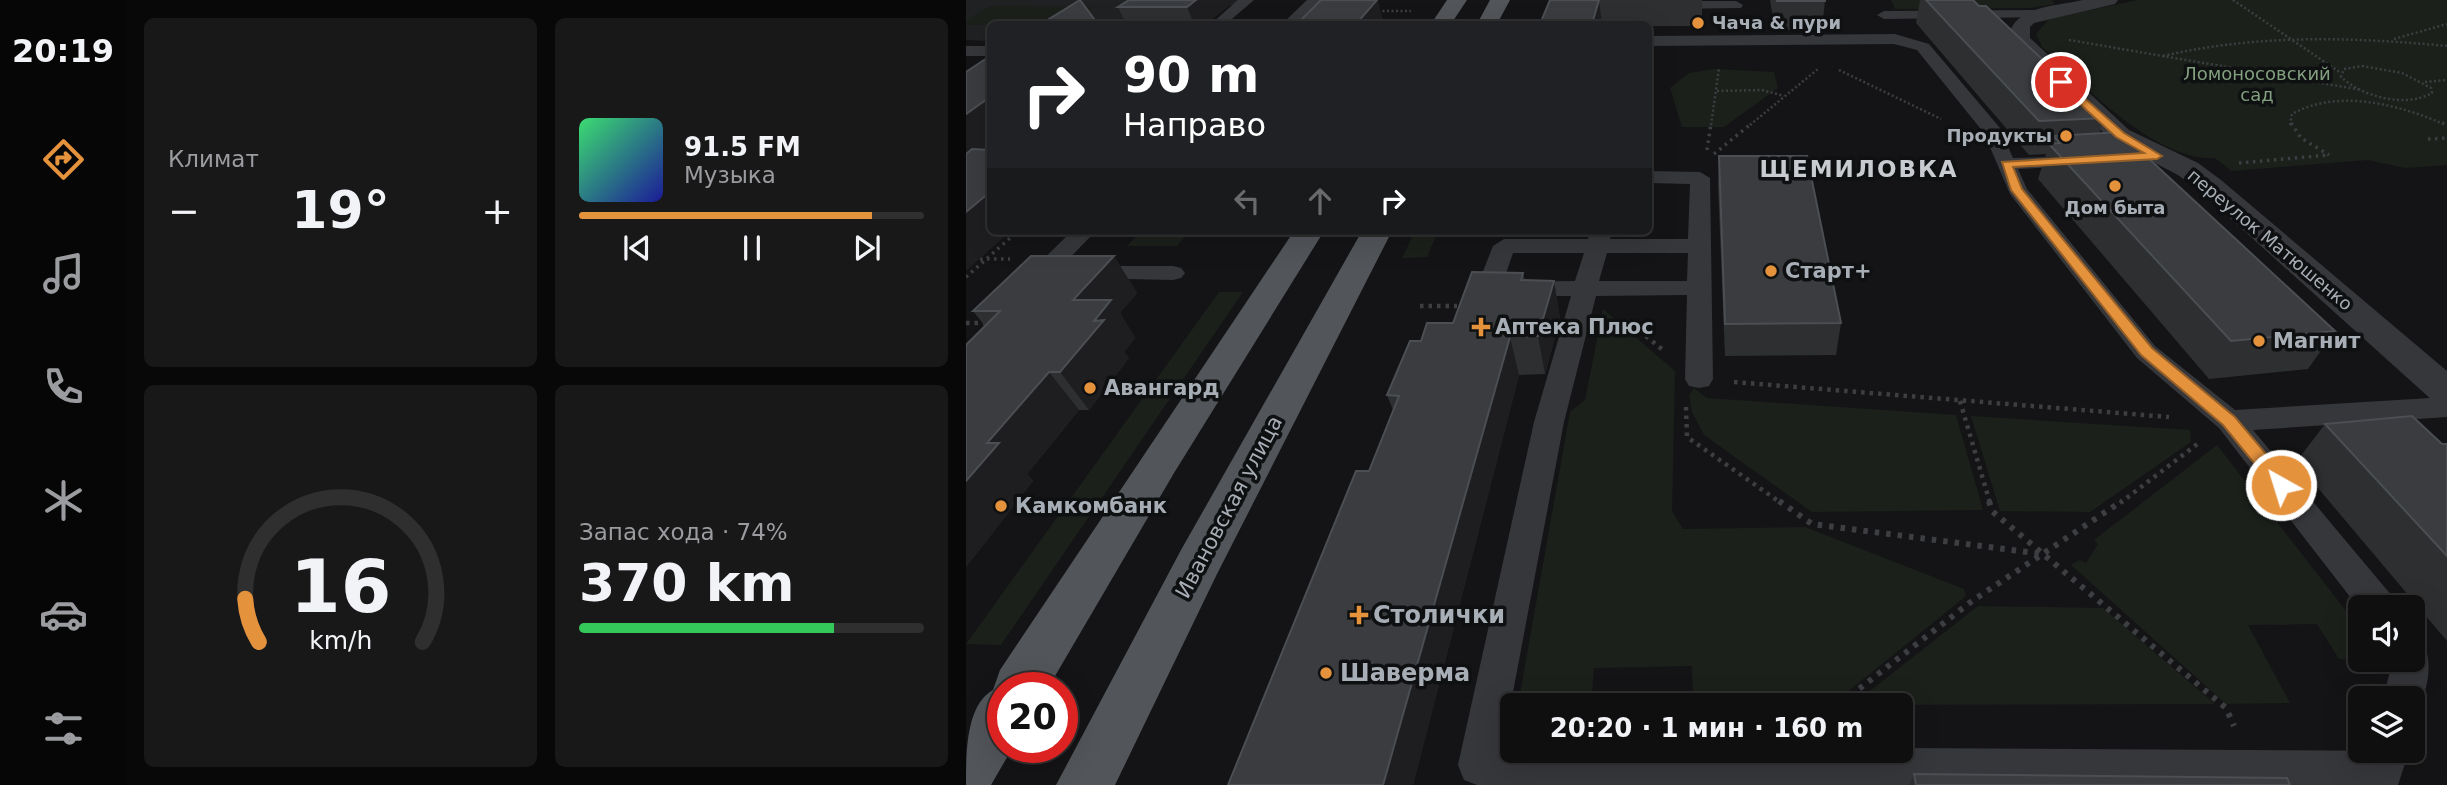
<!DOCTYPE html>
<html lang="ru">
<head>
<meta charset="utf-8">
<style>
	body { margin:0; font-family:"DejaVu Sans",sans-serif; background:#181819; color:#f1f3f6; height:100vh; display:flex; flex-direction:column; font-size:26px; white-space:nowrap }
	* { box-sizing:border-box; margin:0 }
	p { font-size:23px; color:#9b9c9f }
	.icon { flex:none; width:38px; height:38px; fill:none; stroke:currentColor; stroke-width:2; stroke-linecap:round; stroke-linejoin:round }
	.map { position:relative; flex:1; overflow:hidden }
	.details { display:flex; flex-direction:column; gap:18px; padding:18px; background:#080809; width:840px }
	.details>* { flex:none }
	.hud { position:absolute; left:21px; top:21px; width:665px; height:214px; border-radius:10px; box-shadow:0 7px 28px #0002,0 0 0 2px #2f2f30; background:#202124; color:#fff; overflow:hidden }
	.controls { position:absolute; left:1382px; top:595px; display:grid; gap:14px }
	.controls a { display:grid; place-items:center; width:77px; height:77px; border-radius:10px; background:#0f0f10; box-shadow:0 7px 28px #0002,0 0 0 2px #2f2f30; font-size:35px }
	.speed { position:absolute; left:21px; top:672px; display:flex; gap:14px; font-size:35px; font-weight:700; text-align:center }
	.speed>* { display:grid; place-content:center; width:91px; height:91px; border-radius:50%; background:#0f0f10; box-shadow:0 7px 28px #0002,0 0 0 2px #2f2f30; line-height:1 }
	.speed .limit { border:10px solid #d22; background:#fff; color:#111 }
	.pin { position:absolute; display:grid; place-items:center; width:60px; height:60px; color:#fff; margin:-30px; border:4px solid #fff; border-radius:50%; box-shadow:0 2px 7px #0007 }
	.me { position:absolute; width:77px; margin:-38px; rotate:321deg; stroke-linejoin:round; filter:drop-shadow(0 0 5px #0008) }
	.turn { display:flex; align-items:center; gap:24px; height:147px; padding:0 21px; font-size:32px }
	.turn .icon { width:91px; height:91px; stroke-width:2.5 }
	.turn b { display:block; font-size:49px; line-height:60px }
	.lanes { display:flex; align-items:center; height:66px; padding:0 21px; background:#0003; justify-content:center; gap:35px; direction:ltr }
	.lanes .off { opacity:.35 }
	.big { font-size:52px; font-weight:700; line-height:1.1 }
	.details .card { flex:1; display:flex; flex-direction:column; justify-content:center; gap:10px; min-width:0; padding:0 24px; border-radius:10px; background:#181819 }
	.details .dial { align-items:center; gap:0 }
	.dial svg { height:182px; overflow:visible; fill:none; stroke:#2f2f30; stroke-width:7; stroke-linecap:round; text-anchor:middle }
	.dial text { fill:#f1f3f6; stroke:none }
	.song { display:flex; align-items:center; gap:21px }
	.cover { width:84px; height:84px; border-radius:10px; background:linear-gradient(135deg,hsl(140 70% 55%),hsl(240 70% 35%)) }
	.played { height:7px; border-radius:4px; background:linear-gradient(90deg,#e5923d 85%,#2f2f30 85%) }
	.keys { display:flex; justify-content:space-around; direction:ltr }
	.heat { display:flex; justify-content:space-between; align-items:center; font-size:38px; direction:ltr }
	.charge { height:10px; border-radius:5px; background:linear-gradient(90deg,#34c759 74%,#2f2f30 0) }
	.details .tiles { flex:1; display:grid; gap:18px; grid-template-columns:repeat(2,1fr) }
	.trip { position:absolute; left:534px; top:693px; width:413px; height:70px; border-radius:10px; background:#0f0f10; box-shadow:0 7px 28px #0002,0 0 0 2px #2f2f30; font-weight:700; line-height:70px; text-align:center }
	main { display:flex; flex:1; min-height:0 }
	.menu { display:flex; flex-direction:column; width:126px; justify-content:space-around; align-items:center; background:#060606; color:#9b9c9f }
	.menu .icon { width:49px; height:49px }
	.menu .active { color:#e5923d }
	.menu b { font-size:32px; color:#f1f3f6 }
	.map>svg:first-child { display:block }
	.built { fill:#202123 }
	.green { fill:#1b201b }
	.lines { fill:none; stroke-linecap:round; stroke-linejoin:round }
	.path-far3 { stroke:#3c3e41; stroke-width:2.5; stroke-dasharray:2 2.5; stroke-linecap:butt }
	.path-far2 { stroke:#3c3e41; stroke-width:3.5; stroke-dasharray:2.5 4.5; stroke-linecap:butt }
	.path-far1 { stroke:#3c3e41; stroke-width:4.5; stroke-dasharray:3.5 5; stroke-linecap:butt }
	.path { stroke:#3c3e41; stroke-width:6; stroke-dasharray:4.5 7; stroke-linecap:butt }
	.service { fill:#36373b; fill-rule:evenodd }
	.minor { fill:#36373b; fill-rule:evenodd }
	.primary { fill:#525559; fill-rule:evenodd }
	.wall { fill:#2d2f31 }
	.shaded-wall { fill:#1e1e20 }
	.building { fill:#3a3c3f; stroke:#4b4e52; stroke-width:2 }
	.route { fill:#e5923d; stroke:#955f28; stroke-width:2 }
	.poi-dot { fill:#e5923d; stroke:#0f1011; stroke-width:2.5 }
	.labels { text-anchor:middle; stroke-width:7; stroke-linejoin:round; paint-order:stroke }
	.far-poi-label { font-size:18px; font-weight:bold; fill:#a7aeb5; stroke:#0f1011; text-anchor:start }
	.far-park-label { font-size:18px; fill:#829f7f; stroke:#0f1011 }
	.far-street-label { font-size:18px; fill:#a7aeb5; stroke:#0f1011 }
	.poi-label { font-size:21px; font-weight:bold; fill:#a7aeb5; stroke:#0f1011; text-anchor:start }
	.street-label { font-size:21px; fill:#a7aeb5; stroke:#0f1011 }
	.far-district-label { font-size:23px; font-weight:bold; letter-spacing:2px; fill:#c8ccd1; stroke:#0f1011 }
	.near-poi-label { font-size:24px; font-weight:bold; fill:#a7aeb5; stroke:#0f1011; text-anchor:start }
</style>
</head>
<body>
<main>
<nav class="menu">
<b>20:19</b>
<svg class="icon active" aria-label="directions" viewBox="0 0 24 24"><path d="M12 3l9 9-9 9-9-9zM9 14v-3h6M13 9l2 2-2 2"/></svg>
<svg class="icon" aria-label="music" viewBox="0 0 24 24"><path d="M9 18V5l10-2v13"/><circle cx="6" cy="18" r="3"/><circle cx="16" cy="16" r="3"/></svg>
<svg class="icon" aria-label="phone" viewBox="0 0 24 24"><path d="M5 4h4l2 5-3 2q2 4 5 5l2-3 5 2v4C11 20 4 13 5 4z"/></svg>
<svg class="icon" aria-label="climate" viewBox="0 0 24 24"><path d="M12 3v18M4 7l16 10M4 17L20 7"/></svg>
<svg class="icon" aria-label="car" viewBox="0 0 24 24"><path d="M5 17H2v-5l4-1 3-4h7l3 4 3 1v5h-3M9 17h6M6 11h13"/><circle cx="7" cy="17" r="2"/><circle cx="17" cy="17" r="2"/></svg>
<svg class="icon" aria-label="filters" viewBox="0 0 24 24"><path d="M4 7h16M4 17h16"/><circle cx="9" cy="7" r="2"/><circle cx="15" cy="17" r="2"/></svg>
</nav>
<section class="details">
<div class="tiles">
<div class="card"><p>Климат</p>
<div class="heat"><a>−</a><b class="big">19°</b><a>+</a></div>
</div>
<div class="card">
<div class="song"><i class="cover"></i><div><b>91.5 FM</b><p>Музыка</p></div></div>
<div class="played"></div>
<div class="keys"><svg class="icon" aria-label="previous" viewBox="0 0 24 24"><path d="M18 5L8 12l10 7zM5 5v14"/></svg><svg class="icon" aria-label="pause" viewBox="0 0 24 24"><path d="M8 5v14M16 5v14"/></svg><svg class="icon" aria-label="next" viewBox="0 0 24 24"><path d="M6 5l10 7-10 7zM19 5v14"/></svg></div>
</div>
<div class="card dial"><svg viewBox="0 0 100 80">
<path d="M14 69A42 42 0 1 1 86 69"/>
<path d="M14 69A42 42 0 0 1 8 50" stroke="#e5923d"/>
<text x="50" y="56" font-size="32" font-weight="700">16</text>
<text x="50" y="72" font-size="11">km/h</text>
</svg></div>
<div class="card"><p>Запас хода · 74%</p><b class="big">370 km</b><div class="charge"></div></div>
</div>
</section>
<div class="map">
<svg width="1481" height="785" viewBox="0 0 1481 785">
	<rect width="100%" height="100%" fill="#141416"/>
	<path class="built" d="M0,0h274l-6,5 -8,1 -20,18h-216v17l-24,-1z"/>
	<path class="green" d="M925,0h161l3,4 -24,4 -136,1z
		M1172,0h309v165l-42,3 -37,-8 -137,11 -16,-13c-59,4 -132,-74 -173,-111l-6,-13 13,-15z
		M26,6l103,1 -28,17 -101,1v-5z
		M748,69l60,3 4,16 -54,39h-42l-12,-39 19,-15z
		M449,231h23l-11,26 -25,1z
		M174,232h49l-12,14h-50z
		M253,292h24l-242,353 -35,-1z
		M637,309l72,62 -3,140 11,18 122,-2 159,62 2,7 -126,102 -1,7h-146l-1,-39 -98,2 -3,37h-73l52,-293 15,-12z
		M728,388l13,10 249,17 27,95 -171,2 -108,-77 -12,-23 -3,-17z
		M1005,416l219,14 1,12 -101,70 -90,-1z
		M1251,445l144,185v30l-22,-1 -22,-35 -69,1 42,78 -64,1 -155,-139 8,-5 7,3 12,-19 -4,-4z
		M1012,606l125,2 112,96 -363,1z"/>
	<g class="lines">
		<path class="path-far3" d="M1267,0l108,73
			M412,11h33
			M1428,39l53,-15
			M1103,40l293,50
			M1197,56c95,-22 188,-19 284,-10
			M1396,66l40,7 29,15 1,5c-27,15 -69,4 -91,-16l3,-8z
			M873,70l102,49
			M1459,82l22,-2
			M751,91l45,-1 22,6
			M745,125l8,-57
			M784,125l68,-56
			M1324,125l2,-11c47,-26 108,-9 154,11"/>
		<path class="path-far2" d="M1325,123l10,15 28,17
			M1476,123l5,2
			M1462,139l19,-1
			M741,150l4,-27
			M748,154l38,-31
			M1273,163l89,-8
			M14,259h30
			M0,277l52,-46"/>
		<path class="path-far1" d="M454,306h37
			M660,320l37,30
			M0,323h20
			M768,382l435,35
			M994,401l30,102
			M720,407l1,30 94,66
			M1154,503l80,-61"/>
		<path class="path" d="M813,501l33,23 231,30
			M1023,501l3,10 234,197 8,18
			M881,705l-1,-6 126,-98 150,-100"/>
		<path class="service" d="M272,0h16l-28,24h-15z
			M341,0h15l-25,24h-15z
			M770,1l7,4 -2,3 -76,1 -7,-4 7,-4z
			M1073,10l5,1v6l-160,2 -7,-4 7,-4z
			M929,34l34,10 71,84 13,30 74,-2 3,4 -10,6 -62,3 9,20 128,157 80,64 212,-13v20l-194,13 139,166 5,11h-36v4l-142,-183 -82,-70 -127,-164 -26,-61 -67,-83 -23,-6 -246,2v-10z
			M0,46h24v10h-24z
			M682,171l52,1 10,6 3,201 -4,7 -10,2 -10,-2 -4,-7 2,-84 -91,1 -32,126 -61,323h9v6h388v-3l509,3 -11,34h-921l-13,-5 -6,-15 76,-343 37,-126h-83l-9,-2 -3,-5 17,-43 11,-7h84l2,-8h22l-2,8h78l2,-55 -42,-1zM547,253h71l-9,28 -72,1zM641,253h81l-1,28h-88z
			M106,231h24l-54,55h-16l-4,-5 4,-5z
			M123,266h84l8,2 4,5 -4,5 -8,2 -92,-2 -4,-5 4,-5z
			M1447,643l12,5c8,17 2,51 -12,64v-14h-30l10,-38h20z"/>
		<path class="minor" d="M1117,0h35l-3,4 -81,19 -4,4v11l99,92 69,33 23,17 226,191v34l-14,-4 -232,-209 -23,-17 -67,-35 -103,-100c4,-35 46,-33 75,-40z"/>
		<path class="primary" d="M481,0h20l-16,24h-20z
			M524,0h20l-13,24h-20z
			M328,231h30l-150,242 -126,215h-45v59h10l-22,38h-25c0,-32 0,-80 27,-95l7,-20z
			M396,231h30l-175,343 -102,211h-59l125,-235z"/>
	</g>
	<path class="wall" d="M270,0l-30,24h-80l-8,-17z
		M584,0h152v26h-54v-2h-108z
		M804,0h55l-3,30h-47z
		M954,0h53l131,118 -5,16 236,197 -27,38 -99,10 -171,-200 8,-25 -17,1 -113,-132z
		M753,156l122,167 -5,32 -111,1 -7,-170z
		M148,256l23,37 -17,20 15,25 -11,14 5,6 -40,52h-10l-52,64 6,7 -67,86 19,-241 -12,-15z
		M557,273l2,7 29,1 6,38 -15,55 -26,1 -106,410h-185l141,-314 24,-61 -6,-15 34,-54 32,-18z
		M1359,424l117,20h5v197l-151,-179z
		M948,774l376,11h-381z"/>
	<path class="shaded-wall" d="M230,0h40l-30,24h-12l-7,-17z
		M406,0h6l6,24h-28z
		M633,0l3,24h-10z
		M24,97v49l-24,18v-50z
		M24,192v39h21l-45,40v-59z
		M148,256l23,37 -17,20 15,25 -11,14 5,6 -40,52 -29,-38 13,-72z
		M588,281l6,38 -15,55 -7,-38z
		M544,337l9,38 -106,410h-30z
		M83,372l30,38 -52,64 6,7 -67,86v-86l21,-38z"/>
	<path class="building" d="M114,0l17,23 -2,1h-54z
		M163,0h67l-9,7h-69z
		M355,0h56l-21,24h-59z
		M584,0h49l-7,24h-52z
		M811,0h48v1h-48z
		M960,0h47l6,6h7l118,112 -65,3z
		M24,56v41l-24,17v-42z
		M1154,132l215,199 -104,10 -182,-197 11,-1 -7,-7z
		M6,149l18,1v42l-24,20v-58z
		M753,156h88l34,167 -116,1z
		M65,256h83l-41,44h38l-17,21 10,-1 -44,52h-11l-62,71h12l-33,38v-136l34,-34h-27z
		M506,272l51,1 -2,7 33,1 -16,55 -28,1 -127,448h-155l128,-314h13l30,-75 -12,-1 23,-54h11l6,-18h26z
		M1446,416l30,28h5v112l-122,-132z
		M948,774l373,4 3,7h-374z"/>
	<path class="route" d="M1092,80h6l60,53 38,23 -5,3 -144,8 9,22 130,159 83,69 53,63 2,5 -2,4h-13l-52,-64 -82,-70 -130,-165 -9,-28 142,-9 -28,-16 -58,-53z"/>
	<g class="poi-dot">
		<circle cx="732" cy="23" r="7"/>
		<circle cx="1100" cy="136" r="7"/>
		<circle cx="1149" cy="186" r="7"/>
		<circle cx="805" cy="271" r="7"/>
		<path d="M511.5 316.5h7v7h7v7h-7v7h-7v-7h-7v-7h7z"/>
		<circle cx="1293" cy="341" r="7"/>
		<circle cx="124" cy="388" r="7"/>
		<circle cx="35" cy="506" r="7"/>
		<path d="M389.5 604.5h7v7h7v7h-7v7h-7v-7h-7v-7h7z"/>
		<circle cx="360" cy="673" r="7"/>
	</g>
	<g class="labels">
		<g class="far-poi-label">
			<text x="746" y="29">Чача &amp; пури</text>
			<text x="1086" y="142" text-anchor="end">Продукты</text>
			<text x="1149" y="214" text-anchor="middle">Дом быта</text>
		</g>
		<g class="far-park-label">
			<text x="1291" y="80">Ломоносовский<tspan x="1291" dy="21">сад</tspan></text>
		</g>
		<g class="far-street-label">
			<text transform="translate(1304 240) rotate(40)" y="6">переулок Матюшенко</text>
		</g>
		<g class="poi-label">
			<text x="819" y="278">Старт+</text>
			<text x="529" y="334">Аптека Плюс</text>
			<text x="1307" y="348">Магнит</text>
			<text x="138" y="395">Авангард</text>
			<text x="49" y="513">Камкомбанк</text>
		</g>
		<g class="street-label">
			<text transform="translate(263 507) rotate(-62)" y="7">Ивановская улица</text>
		</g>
		<g class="far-district-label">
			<text x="893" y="177">ЩЕМИЛОВКА</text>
		</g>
		<g class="near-poi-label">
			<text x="407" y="623">Столички</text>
			<text x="374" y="681">Шаверма</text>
		</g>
	</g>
</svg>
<div class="controls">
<a><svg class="icon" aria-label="sound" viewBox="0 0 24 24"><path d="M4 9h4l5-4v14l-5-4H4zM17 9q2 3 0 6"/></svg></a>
<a><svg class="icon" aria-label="layers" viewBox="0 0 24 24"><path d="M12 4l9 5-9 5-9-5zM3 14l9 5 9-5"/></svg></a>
</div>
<div class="speed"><div class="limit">20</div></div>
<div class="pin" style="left:1095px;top:82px;background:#d93025"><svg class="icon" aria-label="arrive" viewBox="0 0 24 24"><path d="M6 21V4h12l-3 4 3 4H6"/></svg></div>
<svg class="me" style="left:1315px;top:485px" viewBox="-20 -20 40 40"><circle r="17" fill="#e5923d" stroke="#fff" stroke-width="3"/><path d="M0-11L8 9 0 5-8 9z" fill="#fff"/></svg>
<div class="trip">20:20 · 1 мин · 160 m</div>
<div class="hud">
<div class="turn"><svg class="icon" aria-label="right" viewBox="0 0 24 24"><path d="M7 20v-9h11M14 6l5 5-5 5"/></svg><div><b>90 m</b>Направо</div></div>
<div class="lanes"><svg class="icon off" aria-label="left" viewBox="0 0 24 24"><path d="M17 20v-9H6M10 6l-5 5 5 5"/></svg><svg class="icon off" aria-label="ahead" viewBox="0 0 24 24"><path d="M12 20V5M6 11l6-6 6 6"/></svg><svg class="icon" aria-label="right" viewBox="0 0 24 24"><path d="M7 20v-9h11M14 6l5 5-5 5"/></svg></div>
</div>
</div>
</main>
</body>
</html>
